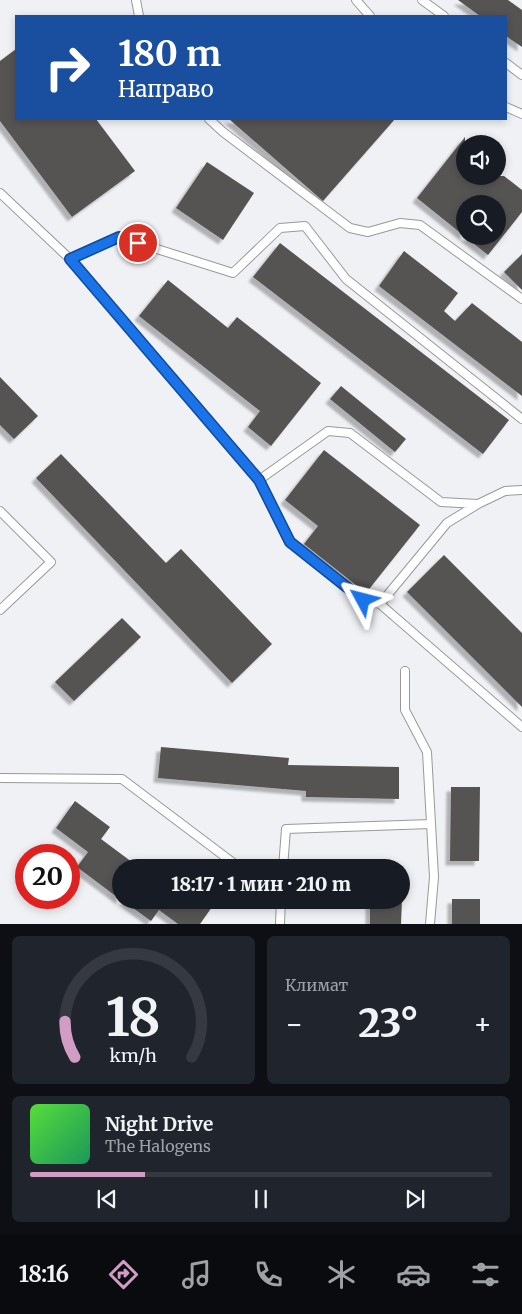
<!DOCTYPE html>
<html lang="ru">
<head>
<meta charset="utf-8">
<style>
	body { margin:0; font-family:Merriweather,serif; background:#20242c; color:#f1f3f6; height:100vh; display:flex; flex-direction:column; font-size:19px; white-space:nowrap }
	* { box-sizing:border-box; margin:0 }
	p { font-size:16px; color:#9ea1a6 }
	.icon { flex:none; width:28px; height:28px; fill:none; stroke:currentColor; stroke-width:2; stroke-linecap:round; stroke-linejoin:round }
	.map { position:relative; height:924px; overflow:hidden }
	.drawer { display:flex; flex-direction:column; gap:12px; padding:12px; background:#0d0f14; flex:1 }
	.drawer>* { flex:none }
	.hud { position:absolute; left:15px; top:15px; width:492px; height:105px; border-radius:0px; box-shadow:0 2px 8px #0003; background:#1a4fa0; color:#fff; overflow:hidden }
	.buttons { position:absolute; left:456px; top:135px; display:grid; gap:10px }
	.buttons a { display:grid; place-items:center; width:50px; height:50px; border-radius:50%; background:#171b24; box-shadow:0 2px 8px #0003; font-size:25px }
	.speed { position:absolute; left:15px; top:844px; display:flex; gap:10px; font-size:25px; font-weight:700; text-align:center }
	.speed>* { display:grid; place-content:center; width:65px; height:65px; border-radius:50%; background:#171b24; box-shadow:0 2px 8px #0003; line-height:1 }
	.speed .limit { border:8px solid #d22; background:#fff; color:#111 }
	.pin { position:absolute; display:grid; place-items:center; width:42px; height:42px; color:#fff; margin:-21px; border:2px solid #fff; border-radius:50%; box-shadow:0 1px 5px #0007 }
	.me { position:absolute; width:55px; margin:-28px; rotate:308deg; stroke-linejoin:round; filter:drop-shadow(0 0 4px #0008) }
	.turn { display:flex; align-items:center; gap:18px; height:105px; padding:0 20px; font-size:22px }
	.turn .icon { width:65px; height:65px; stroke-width:2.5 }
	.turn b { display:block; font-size:35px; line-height:42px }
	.big { font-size:38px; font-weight:800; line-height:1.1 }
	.drawer .tile { flex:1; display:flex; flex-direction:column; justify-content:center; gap:8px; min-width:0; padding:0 18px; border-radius:8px; background:#20242c }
	.drawer .dial { align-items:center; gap:0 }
	.dial svg { height:130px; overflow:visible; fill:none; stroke:#363941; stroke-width:7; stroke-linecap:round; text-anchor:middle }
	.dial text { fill:#f1f3f6; stroke:none }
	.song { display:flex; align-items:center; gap:15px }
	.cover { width:60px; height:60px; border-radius:8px; background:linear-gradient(135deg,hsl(110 70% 55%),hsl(150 70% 35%)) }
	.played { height:5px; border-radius:2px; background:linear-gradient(90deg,#d19dc5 25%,#363941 25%) }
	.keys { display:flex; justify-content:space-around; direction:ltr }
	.heat { display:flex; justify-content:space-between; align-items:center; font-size:28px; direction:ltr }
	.drawer .tiles { flex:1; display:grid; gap:12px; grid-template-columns:1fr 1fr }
	.tile:last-child { grid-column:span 2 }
	.trip { position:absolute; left:112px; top:859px; width:298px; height:50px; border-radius:25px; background:#171b24; box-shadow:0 2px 8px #0003; font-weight:800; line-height:50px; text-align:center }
	.tab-bar { display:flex; height:80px; justify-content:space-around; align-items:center; background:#090b0e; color:#9ea1a6 }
	.tab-bar .icon { width:35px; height:35px }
	.tab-bar .current { color:#d19dc5 }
	.tab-bar b { font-size:22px; color:#f1f3f6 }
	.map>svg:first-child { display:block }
	.building { fill:#575352; fill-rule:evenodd; filter:url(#shadow) }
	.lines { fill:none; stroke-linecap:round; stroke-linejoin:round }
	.service-casing { stroke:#98999c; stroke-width:10 }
	.service { stroke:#fff; stroke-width:8 }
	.route-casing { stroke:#114b97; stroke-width:12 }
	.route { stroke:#1a73e8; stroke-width:9 }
</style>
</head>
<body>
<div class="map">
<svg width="522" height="924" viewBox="0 0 522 924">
	<defs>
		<filter id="shadow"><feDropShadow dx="-4.5" dy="4.5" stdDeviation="1" flood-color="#0004"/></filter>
	</defs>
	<rect width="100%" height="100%" fill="#f0f1f5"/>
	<path class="building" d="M458,0h50l14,10v37l-16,-11v-20h-26z
		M16,49v70h80l39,52 -63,46 -72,-96v-60z
		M229,119h166l-72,82z
		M465,137v39h39l18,14v22l-34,43 -71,-57zM465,204h33v32h-33z
		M207,162l47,31 -31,47 -47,-32z
		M280,243l229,177 -26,34 -230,-177z
		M404,251l54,42 -14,18 11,10 17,-18 50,39v54l-143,-110z
		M522,254v36l-18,-18z
		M168,280l60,48 9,-11 84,66 -50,63 -23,-19 12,-16 -121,-95z
		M0,377l38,39 -24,23 -14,-14z
		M341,386l65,53 -11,13 -65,-53z
		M324,450l96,75 -54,68 -62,-49 14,-18 -33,-26z
		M61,454l105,109 15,-14 91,95 -40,39 -196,-205z
		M444,555l78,78v74l-115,-115z
		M122,618l19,19 -67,64 -19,-19z
		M161,747l128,11 -1,7 111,2v32l-93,-2v-6l-148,-13z
		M451,787h29l-1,74h-29z
		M75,801l35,26 -9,12 39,29h-19v32l-44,-33 11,-15 -32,-24z
		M452,899h28v25h-28z
		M122,900h81l9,7 -12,17h-22l-19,-14 -8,11z
		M370,900h32l-1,24h-31z"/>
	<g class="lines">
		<g class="service-casing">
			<path id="service" d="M136,0l3,16
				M356,0l14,16
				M422,0l22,16
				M506,63l16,12
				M506,107l16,7
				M209,119l14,13 127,96 18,4 32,-9 20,2 102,74
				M0,193l70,66 189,221 30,62 74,58 17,4 142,123
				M70,259l49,-22 114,36 47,-45 25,-2 41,53 176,140
				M259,480l69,-49 22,2 91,69 37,2
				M0,511l51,51 -51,48
				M380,604l67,-81 31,-19 27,-13 17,-1
				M405,671v39l22,42 7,125 -4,47
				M0,778l122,1 118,89
				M283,868l3,-39 145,-5
				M280,924l1,-24"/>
		</g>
		<use href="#service" class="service"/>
	</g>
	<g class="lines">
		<g class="route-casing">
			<path id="route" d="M138,243l-19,-6 -49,22 189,221 31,62 73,58"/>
		</g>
		<use href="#route" class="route"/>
	</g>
</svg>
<div class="buttons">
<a><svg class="icon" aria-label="sound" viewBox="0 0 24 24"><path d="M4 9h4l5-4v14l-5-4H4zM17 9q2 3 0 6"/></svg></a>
<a><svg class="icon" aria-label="search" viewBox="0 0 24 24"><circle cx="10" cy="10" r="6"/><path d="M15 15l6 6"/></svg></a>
</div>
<div class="speed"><div class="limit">20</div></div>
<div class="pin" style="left:138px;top:243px;background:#d93025"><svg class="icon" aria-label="arrive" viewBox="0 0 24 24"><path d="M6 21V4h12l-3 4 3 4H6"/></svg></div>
<svg class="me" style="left:363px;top:600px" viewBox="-20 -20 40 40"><path d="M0-17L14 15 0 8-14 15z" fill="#1a73e8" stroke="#fff" stroke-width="4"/></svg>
<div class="trip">18:17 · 1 мин · 210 m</div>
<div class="hud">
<div class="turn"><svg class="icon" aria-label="right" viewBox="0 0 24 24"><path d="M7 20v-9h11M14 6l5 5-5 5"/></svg><div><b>180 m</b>Направо</div></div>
</div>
</div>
<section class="drawer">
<div class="tiles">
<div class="tile dial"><svg viewBox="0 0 100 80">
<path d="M14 69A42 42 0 1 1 86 69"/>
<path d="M14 69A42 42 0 0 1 8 47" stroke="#d19dc5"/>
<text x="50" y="56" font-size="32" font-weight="700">18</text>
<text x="50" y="72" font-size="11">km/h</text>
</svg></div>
<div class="tile"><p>Климат</p>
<div class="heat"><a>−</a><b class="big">23°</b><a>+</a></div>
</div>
<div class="tile">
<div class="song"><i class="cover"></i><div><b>Night Drive</b><p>The Halogens</p></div></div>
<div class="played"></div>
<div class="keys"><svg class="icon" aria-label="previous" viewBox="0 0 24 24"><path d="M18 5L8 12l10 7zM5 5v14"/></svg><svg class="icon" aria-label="pause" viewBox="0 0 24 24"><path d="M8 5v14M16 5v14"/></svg><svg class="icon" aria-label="next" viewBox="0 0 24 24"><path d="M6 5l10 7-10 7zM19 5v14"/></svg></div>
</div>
</div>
</section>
<nav class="tab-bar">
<b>18:16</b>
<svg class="icon current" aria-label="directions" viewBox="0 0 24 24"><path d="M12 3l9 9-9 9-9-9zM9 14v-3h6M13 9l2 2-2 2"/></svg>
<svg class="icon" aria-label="music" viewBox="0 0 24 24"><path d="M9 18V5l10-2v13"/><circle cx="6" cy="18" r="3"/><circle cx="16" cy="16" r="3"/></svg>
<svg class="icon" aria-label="phone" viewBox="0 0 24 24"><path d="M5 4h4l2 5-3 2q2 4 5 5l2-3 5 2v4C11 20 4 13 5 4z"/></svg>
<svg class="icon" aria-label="climate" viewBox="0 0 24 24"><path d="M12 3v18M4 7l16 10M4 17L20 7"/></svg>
<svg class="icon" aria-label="car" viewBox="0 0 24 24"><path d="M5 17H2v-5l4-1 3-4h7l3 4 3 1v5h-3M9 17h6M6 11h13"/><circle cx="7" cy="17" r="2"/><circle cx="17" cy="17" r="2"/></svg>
<svg class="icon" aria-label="filters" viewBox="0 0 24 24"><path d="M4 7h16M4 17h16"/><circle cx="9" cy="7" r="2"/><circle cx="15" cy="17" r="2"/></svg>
</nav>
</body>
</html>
